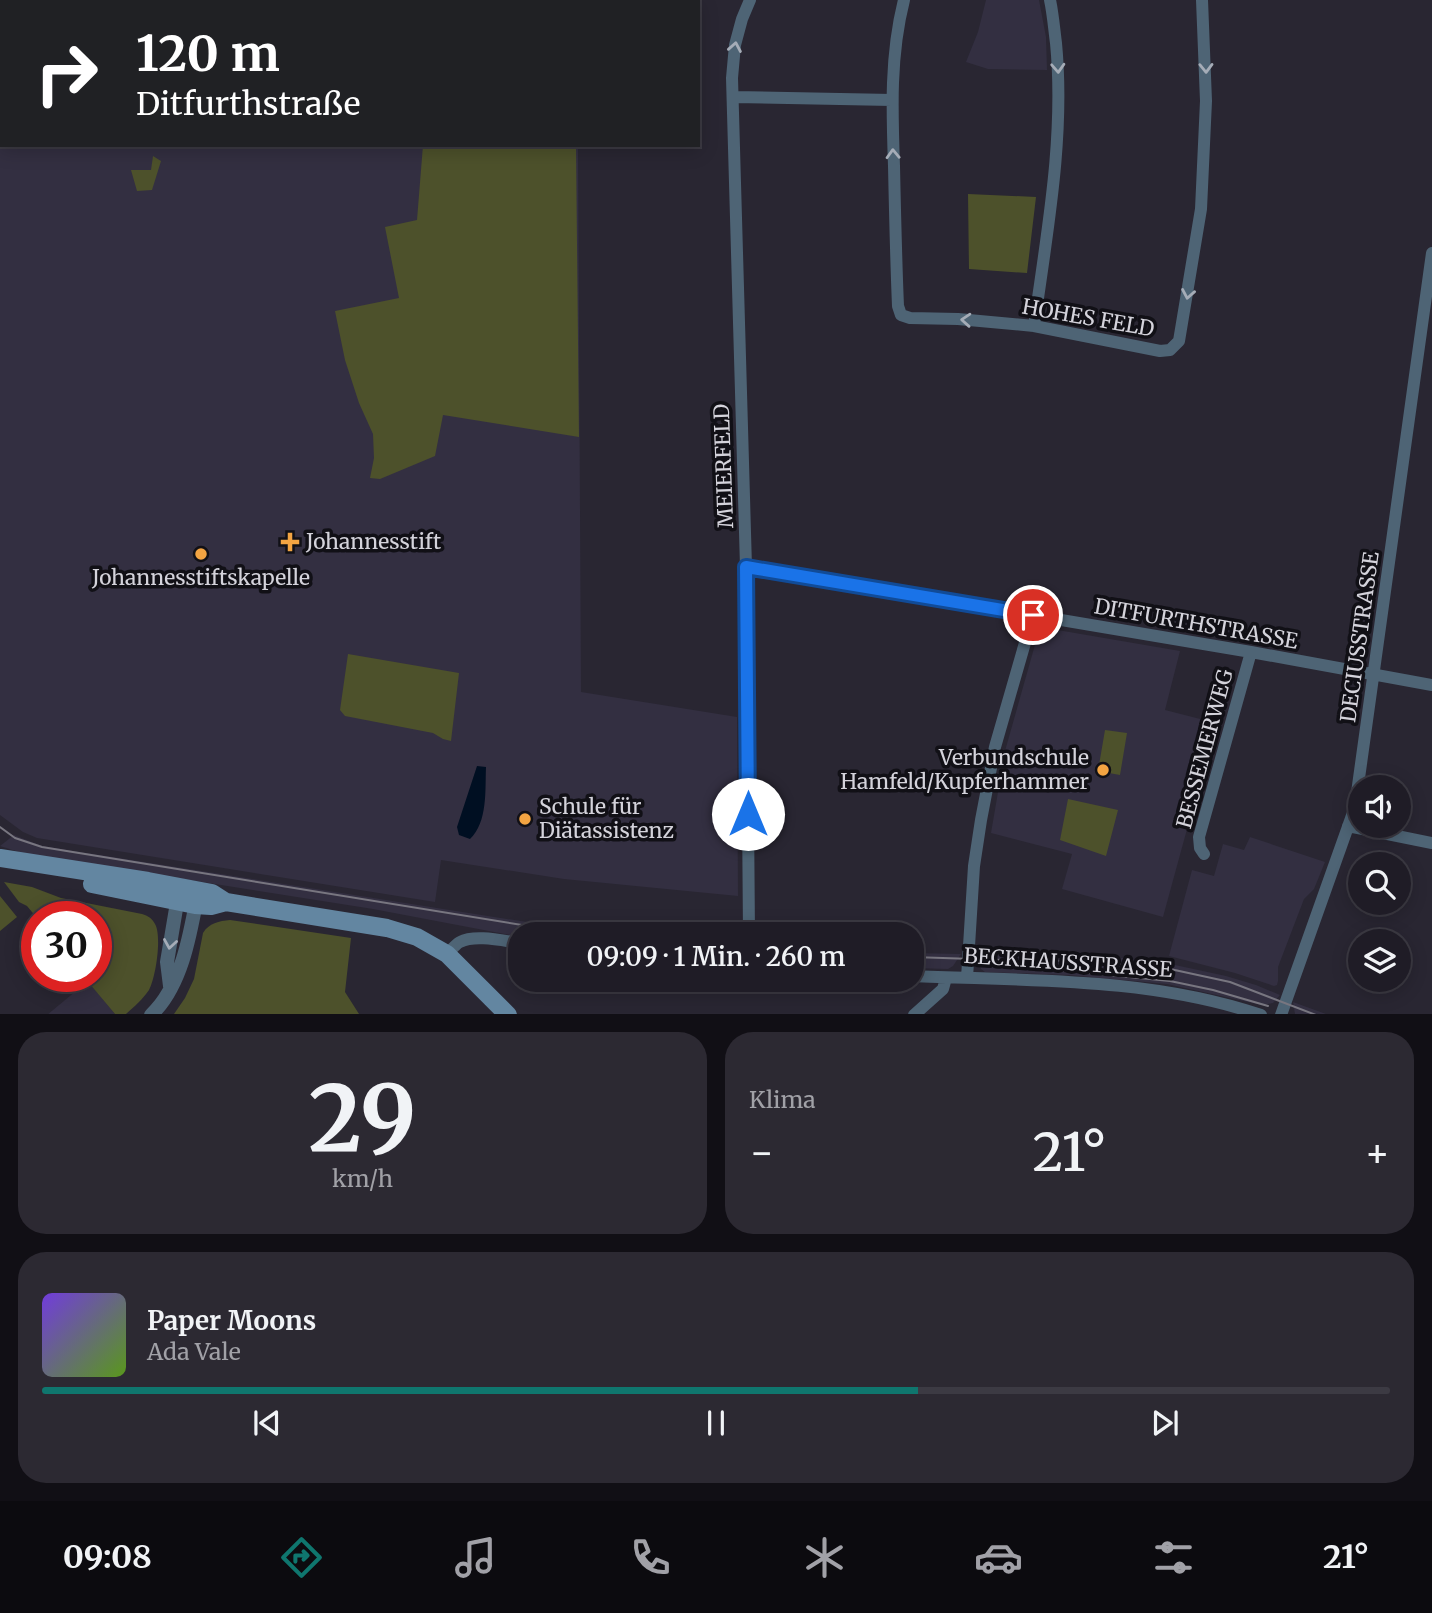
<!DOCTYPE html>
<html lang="de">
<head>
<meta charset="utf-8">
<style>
	body { margin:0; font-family:Merriweather,serif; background:#2c2932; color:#f1f3f6; height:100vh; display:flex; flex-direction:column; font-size:26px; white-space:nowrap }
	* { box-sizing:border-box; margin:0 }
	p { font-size:23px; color:#a1a1a7 }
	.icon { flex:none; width:38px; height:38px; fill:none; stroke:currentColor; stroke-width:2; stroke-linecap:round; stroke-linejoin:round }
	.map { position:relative; height:1014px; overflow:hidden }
	.side { display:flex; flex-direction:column; gap:18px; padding:18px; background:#110f15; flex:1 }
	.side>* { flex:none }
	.guide { position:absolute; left:0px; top:0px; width:700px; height:147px; box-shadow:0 4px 18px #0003,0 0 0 2px #3c3a43; background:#202124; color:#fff; overflow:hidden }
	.tools { position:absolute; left:1348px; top:775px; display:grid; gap:14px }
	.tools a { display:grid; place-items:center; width:63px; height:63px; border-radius:50%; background:#1f1c26; box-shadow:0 4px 18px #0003,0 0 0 2px #3c3a43; font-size:35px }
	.speed { position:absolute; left:21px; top:901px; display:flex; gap:14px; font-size:35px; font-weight:700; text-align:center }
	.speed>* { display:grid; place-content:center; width:91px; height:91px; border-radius:50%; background:#1f1c26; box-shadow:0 4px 18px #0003,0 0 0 2px #3c3a43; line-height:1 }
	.speed .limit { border:10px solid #d22; background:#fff; color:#111 }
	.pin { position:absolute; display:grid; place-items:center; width:60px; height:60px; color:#fff; margin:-30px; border:4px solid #fff; border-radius:50%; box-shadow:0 2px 7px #0007 }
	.me { position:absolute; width:77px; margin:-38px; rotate:0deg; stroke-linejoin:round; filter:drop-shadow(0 0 5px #0008) }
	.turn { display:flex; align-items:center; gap:24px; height:147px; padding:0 21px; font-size:32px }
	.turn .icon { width:91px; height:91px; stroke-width:2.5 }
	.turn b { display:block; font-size:49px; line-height:60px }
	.big { font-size:52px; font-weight:600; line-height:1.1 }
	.side .widget { flex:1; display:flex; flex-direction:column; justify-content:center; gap:10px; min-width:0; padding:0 24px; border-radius:28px; background:#2c2932 }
	.side .dial { align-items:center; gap:0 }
	.dial b { font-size:91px; line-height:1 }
	.song { display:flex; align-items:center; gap:21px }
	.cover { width:84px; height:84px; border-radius:10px; background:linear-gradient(135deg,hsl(260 70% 55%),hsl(90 70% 35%)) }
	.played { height:7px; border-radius:4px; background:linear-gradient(90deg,#0f766e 65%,#3c3a43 65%) }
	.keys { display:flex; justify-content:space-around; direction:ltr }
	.heat { display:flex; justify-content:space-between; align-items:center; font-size:38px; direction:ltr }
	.side .tiles { flex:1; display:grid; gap:18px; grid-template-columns:1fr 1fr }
	.widget:last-child { grid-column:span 2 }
	.trip { position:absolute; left:508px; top:922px; width:416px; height:70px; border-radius:28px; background:#1f1c26; box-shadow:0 4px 18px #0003,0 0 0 2px #3c3a43; font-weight:600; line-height:70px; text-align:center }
	.tab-bar { display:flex; height:112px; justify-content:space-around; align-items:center; background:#0c0b0f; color:#a1a1a7 }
	.tab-bar .icon { width:49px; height:49px }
	.tab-bar .selected { color:#0f766e }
	.tab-bar b { font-size:32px; color:#f1f3f6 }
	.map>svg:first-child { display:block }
	.built { fill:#332f41 }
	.green { fill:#4d512b }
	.water { fill:#000f22 }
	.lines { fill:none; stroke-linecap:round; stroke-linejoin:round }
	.minor { stroke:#4e6475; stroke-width:12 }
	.tertiary { stroke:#4e6475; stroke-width:14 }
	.secondary { stroke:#6386a1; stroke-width:18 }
	.tram { stroke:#787680; stroke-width:2 }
	.oneway { stroke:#a5acb7 }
	.route-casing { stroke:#114b97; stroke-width:18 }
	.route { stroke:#1a73e8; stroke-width:12 }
	.poi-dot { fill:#f3a442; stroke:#111016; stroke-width:2.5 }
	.labels { text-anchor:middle; stroke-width:7; stroke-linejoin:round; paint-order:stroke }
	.street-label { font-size:21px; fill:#d4d3db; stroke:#111016 }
	.poi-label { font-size:21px; fill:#d4d3db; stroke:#111016; text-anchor:start }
</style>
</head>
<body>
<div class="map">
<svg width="1432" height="1015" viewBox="0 0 1432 1015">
	<rect width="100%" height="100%" fill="#292632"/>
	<path class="built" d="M0,0h565l4,2h-567v143h576l3,547 156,25 1,179 -174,-17 -123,-19 -6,42 -398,-64 -14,-6 -23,-17z
		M986,0h53l7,37 1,33 -59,-1 -22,-7 12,-30z
		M1040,627l140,24 -15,59 51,13 -53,194 -101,-28 10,-35 -81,-21 14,-82z
		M14,835l28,11 561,88h-83v3l-147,-28 -348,-55 -25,-8z
		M1250,837l75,25 -11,27 -10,10 -26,68v14l-1,4 -3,1 -39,-13 -66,-17 23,-86 22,6 9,-32 21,6z
		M912,953l49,1 -8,12 -5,3 -36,-1z
		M977,955l75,2 18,-2 53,3 38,4 65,14 30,9 24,10 -7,8 -11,2 -95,-21 -98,-9 -84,-3 -4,-3z
		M88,981l27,33 -68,1z
		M1293,1002l33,12h-31z"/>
	<path class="green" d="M423,145h153l3,292 -136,-22 -8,41 -55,23 -10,-1 4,-20 -1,-24 -14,-31 -14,-43 -10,-49 64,-13 -14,-71 32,-7z
		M153,156l8,5 -9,29 -15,1 -6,-21h20z
		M968,194l68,3 -9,76 -58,-4z
		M348,654l111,19 -8,68 -8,-2 -10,-6 -88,-17 -5,-6z
		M1105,730l22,3 -7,42 -22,-4z
		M1068,799l50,11 -12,46 -46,-16z
		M4,882l28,5 29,11 81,16c6,2 10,4 13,10 7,12 1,53 -6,66 -6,9 -15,17 -23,24h-11l-31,-37 12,-1v-59l-59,1 -10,-12 -8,-4z
		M0,896l17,21 -17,14z
		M230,920l121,18 -6,54 14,22h-185l11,-16 9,-19 9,-46c6,-10 16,-12 27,-13z"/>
	<path class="water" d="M477,766l9,1c-1,23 2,55 -16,72l-11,-4 -2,-8z"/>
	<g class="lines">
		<path class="minor" d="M904,0c-14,55 -12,110 -10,166 1,47 2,93 4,140l3,9 9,3 48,1 76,7 126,25 10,-1 9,-9 22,-132 5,-108 -4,-101
			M733,97l159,3
			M1034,326c13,-94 31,-189 22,-283 -2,-15 -3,-29 -6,-43
			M746,567l505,85 181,33
			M1348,826l84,17
			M1204,854l-4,-6 -1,-11 52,-185
			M749,934l-3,-367 -14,-489 3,-33 7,-26 8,-19
			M447,954c4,-4 9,-10 13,-12 15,-8 44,-1 60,1
			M912,976c116,5 237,1 349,39
			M967,978l7,-112 7,-46 14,-73 38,-132
			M914,1015l29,-26 3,-11
			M1281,1015l74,-208 77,-554"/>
		<path class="tertiary" d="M170,986l-3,-24 12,-71
			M151,1015c30,-28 39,-79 46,-118"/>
		<path class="secondary" d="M0,858l148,23 64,12 14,9 161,26 30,9 30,17 61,61
			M92,884l103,21 16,1 15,-4"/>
		<path class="tram" d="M0,827l15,11 27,9 536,87
			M912,957l92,3 90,1 76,8 60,13 86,33
			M1038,968l132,13 43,9 55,16"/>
	</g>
	<defs><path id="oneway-chevron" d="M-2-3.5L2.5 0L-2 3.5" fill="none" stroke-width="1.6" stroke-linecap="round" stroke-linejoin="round" transform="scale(1.75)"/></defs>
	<g class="oneway">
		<use href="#oneway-chevron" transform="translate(735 47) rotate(-80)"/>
		<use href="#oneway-chevron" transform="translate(1058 68) rotate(87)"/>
		<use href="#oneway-chevron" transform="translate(1206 68) rotate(89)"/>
		<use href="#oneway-chevron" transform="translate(893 154) rotate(-92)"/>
		<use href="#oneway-chevron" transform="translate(1188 294) rotate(100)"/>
		<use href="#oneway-chevron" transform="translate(966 320) rotate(-176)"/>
		<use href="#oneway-chevron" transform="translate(170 944) rotate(99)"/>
	</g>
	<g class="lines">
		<g class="route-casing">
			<path id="route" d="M748,814l-2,-247 287,48"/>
		</g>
		<use href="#route" class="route"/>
	</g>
	<g class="poi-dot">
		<path d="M286.5 531.5h7v7h7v7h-7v7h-7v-7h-7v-7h7z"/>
		<circle cx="201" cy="554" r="7"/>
		<circle cx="1103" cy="770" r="7"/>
		<circle cx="525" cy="819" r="7"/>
	</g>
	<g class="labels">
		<g class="street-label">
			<text transform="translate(1088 318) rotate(10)" y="7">HOHES FELD</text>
			<text transform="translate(724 466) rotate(-92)" y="7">MEIERFELD</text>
			<text transform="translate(1196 624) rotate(10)" y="7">DITFURTHSTRASSE</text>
			<text transform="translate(1360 637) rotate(-82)" y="7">DECIUSSTRASSE</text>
			<text transform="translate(1205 749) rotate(-75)" y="7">BESSEMERWEG</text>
			<text transform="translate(1068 963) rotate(4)" y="7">BECKHAUSSTRASSE</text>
		</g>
		<g class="poi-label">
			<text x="306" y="549">Johannesstift</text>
			<text x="201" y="585" text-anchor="middle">Johannesstiftskapelle</text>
			<text x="1089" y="765" text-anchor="end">Verbundschule<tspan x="1089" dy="24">Hamfeld/Kupferhammer</tspan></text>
			<text x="539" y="814">Schule für<tspan x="539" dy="24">Diätassistenz</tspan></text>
		</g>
	</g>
</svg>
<div class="tools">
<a><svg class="icon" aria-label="sound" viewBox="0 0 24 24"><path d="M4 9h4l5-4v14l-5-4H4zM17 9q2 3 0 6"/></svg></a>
<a><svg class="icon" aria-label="search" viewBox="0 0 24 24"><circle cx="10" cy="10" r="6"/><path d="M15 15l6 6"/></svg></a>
<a><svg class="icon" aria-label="layers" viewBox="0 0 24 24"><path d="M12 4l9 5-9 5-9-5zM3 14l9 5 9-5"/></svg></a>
</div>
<div class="speed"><div class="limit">30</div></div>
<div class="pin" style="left:1033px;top:615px;background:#d93025"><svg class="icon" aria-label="arrive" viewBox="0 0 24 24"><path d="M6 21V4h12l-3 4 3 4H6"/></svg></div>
<svg class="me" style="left:748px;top:814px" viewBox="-20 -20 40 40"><circle r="19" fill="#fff"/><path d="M0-13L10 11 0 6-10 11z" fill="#1a73e8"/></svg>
<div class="trip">09:09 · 1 Min. · 260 m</div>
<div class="guide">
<div class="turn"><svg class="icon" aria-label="right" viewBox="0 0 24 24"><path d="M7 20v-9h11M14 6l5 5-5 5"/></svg><div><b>120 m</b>Ditfurthstraße</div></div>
</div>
</div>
<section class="side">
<div class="tiles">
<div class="widget dial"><b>29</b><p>km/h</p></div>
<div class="widget"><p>Klima</p>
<div class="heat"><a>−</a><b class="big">21°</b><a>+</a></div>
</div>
<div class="widget">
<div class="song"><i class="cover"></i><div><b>Paper Moons</b><p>Ada Vale</p></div></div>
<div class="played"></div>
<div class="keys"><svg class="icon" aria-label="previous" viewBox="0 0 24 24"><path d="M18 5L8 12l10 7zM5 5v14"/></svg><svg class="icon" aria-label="pause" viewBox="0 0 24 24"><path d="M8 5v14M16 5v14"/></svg><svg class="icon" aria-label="next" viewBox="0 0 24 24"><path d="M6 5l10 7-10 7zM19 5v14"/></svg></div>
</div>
</div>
</section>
<nav class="tab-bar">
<b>09:08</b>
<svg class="icon selected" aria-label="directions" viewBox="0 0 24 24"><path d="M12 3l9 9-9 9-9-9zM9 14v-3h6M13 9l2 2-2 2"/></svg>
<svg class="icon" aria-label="music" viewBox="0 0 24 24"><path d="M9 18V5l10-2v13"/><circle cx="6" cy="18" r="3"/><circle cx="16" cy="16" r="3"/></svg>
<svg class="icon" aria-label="phone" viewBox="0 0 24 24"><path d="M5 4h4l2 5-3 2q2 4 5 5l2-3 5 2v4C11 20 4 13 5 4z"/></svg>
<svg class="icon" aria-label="climate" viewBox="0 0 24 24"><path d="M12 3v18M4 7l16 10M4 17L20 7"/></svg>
<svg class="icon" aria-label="car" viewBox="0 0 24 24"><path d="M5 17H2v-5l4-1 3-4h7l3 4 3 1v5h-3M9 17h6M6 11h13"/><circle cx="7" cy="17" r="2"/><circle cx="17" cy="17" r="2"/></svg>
<svg class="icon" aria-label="filters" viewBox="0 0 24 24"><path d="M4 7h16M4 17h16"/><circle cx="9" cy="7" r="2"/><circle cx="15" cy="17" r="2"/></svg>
<b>21°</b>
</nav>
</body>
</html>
